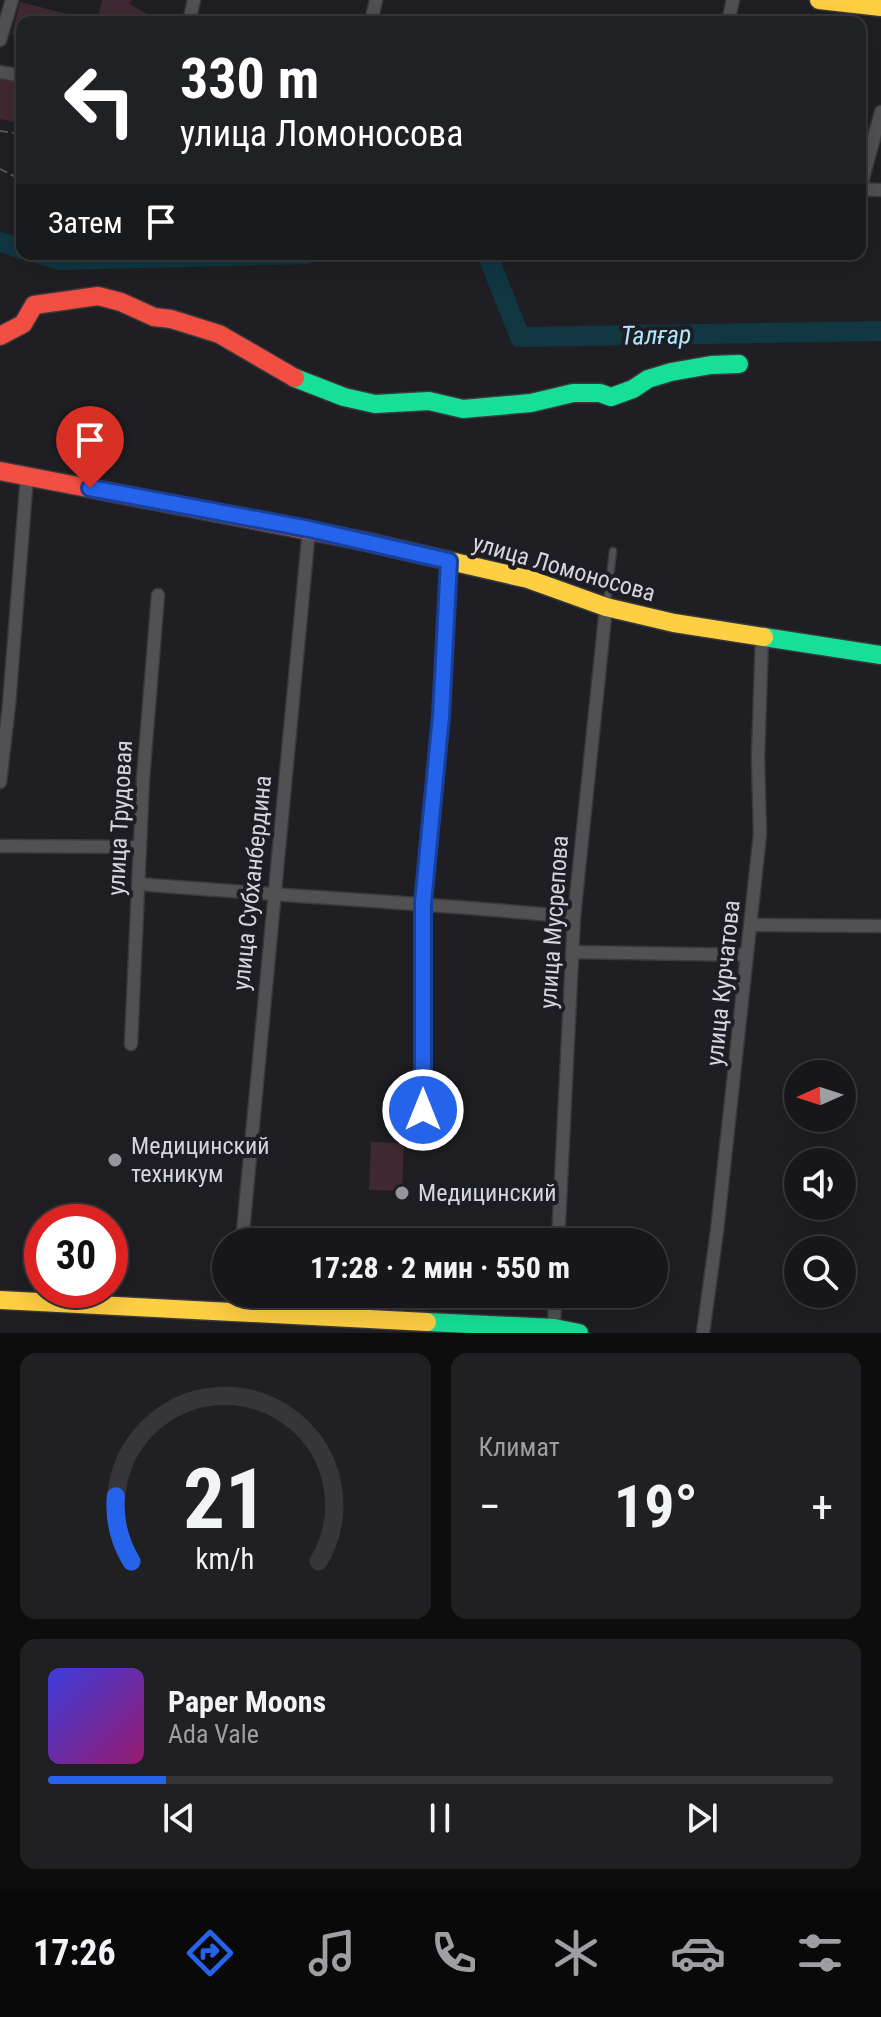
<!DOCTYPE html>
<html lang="ru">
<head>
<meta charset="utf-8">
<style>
	body { margin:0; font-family:"Roboto Condensed",sans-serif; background:#202023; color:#f1f3f6; height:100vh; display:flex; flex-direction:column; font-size:30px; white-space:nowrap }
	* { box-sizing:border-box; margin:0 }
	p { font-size:26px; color:#9e9fa2 }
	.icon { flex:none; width:44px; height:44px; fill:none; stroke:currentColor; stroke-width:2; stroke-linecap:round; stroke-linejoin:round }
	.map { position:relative; height:1333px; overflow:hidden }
	.panel { display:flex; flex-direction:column; gap:20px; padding:20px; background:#0d0d0e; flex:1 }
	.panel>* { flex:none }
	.guide { position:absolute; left:16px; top:16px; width:850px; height:244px; border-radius:16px; box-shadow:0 8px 32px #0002,0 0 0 2px #363639; background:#202124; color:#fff; overflow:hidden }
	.needle { width:52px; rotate:267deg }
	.fabs { position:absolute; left:784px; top:1060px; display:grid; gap:16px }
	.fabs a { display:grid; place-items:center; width:72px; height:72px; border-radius:50%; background:#17171a; box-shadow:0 8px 32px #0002,0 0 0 2px #363639; font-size:40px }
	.speed { position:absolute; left:24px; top:1204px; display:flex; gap:16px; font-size:40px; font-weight:700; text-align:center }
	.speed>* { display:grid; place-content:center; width:104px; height:104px; border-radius:50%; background:#17171a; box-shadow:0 8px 32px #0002,0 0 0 2px #363639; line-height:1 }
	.speed .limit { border:12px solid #d22; background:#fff; color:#111 }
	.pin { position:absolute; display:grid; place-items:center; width:68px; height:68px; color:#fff; margin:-82px -34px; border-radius:50% 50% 50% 0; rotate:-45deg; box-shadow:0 0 8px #0007 }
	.pin .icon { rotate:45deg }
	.me { position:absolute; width:88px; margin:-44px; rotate:0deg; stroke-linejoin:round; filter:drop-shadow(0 0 6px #0008) }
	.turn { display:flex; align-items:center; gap:28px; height:168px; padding:0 32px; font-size:36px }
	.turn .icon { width:104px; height:104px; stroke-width:2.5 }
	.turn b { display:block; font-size:56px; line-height:68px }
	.then { display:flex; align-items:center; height:76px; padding:0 32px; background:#0003; gap:16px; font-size:30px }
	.big { font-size:60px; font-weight:700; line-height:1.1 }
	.panel .tile { flex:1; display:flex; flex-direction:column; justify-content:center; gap:12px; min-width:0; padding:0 28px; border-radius:16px; background:#202023 }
	.panel .dial { align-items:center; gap:0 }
	.dial svg { height:208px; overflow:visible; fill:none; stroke:#363639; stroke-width:7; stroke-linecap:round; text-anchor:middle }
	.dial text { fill:#f1f3f6; stroke:none }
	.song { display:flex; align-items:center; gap:24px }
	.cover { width:96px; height:96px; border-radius:12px; background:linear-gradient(135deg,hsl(240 70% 55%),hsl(320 70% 35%)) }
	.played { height:8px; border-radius:4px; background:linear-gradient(90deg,#2563eb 15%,#363639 15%) }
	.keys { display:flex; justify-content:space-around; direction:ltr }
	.heat { display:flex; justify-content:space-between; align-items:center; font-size:44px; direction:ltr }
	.panel .tiles { flex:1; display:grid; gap:20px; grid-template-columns:1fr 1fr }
	.tile:last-child { grid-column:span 2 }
	.trip { position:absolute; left:212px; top:1228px; width:456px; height:80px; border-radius:40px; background:#17171a; box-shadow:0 8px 32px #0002,0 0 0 2px #363639; font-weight:700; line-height:80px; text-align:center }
	.tab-bar { display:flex; height:128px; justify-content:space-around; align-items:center; background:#09090a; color:#9e9fa2 }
	.tab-bar .icon { width:56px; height:56px }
	.tab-bar .selected { color:#2563eb }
	.tab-bar b { font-size:36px; color:#f1f3f6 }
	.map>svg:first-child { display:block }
	.green { fill:#402932 }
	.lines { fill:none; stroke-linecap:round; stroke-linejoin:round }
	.river { stroke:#103742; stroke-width:20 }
	.lane-casing { stroke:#39393c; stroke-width:9 }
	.street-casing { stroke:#39393c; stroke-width:15 }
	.fast-casing { stroke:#39393c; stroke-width:21 }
	.slow-casing { stroke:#39393c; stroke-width:21 }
	.jam-casing { stroke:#39393c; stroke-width:21 }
	.path { stroke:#575659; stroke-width:2; stroke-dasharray:8 4; stroke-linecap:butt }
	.lane { stroke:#515053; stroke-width:6 }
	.street { stroke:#515053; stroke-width:12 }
	.fast { stroke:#16e098; stroke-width:18 }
	.slow { stroke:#ffcf43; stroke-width:18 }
	.jam { stroke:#f24e42; stroke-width:18 }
	.route-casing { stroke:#184099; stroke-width:20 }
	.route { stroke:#2563eb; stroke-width:14 }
	.poi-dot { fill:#95959b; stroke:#1d1d25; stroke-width:3 }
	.labels { text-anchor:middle; stroke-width:8; stroke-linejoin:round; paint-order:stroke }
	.street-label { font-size:24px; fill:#d5d5db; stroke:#1d1d25 }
	.poi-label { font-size:24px; fill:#d5d5db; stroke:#1d1d25; text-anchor:start }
	.water-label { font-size:26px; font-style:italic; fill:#aee7fa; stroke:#1d1d25 }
</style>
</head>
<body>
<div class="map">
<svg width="881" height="1333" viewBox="0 0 881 1333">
	<rect width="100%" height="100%" fill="#1f1f23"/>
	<path class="green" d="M102,0h30l-3,4 33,18h-63l-2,-1z
		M20,2l67,17 -1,3h-64v14l-10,-1z
		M0,72l22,4v48l-22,-5z
		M371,1142l33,1 -2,48 -33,-1z"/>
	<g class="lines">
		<path class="river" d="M0,242l22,7
			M40,254l19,6 248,-6
			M487,254l33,83 361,-6"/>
		<g class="lane-casing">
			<path id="lane" d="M607,603l6,-52"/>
		</g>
		<g class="street-casing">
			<path id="street" d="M189,22l5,-22
				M371,22l5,-22
				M728,22l5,-22
				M0,40l12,-40
				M0,72l22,4
				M860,189l21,-77
				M860,189l21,1
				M0,782l9,-77 18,-229
				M0,846l140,1
				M139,884c145,12 290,19 435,33
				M752,925l129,1
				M572,952l175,3
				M131,1044l12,-265 15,-184
				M423,1110v-207l18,-187 8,-155
				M242,1242l67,-713
				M558,1242l16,-325 32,-310
				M236,1311l1,-17
				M554,1328l1,-34
				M703,1333l14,-102 43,-397 -2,-76 4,-122"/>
		</g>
		<g class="fast-casing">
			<path id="fast" d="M295,378l49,19 31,7 54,-3 34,8 68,-6 42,-10h27l11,4 22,-8 15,-10 23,-7 40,-7 28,-1
				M764,637l117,18
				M427,1322l127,6 25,5"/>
		</g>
		<g class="slow-casing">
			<path id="slow" d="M819,0l62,7
				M363,541l165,38 78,28 68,16 90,14
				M0,1300l427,22"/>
		</g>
		<g class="jam-casing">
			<path id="jam" d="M0,336l23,-12 11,-19 64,-9 23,6 33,15 17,2 48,15 76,44
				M0,471l363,70"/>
		</g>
		<path class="path" d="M0,131l22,3
			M0,169l22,11"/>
		<use href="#lane" class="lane"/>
		<use href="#street" class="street"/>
		<use href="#fast" class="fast"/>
		<use href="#slow" class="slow"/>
		<use href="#jam" class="jam"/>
	</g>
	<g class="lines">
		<g class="route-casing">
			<path id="route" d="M90,488l219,41 140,32 -8,155 -18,187v207"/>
		</g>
		<use href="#route" class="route"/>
	</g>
	<g class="poi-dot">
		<circle cx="115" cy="1160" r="8"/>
		<circle cx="402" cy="1193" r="8"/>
	</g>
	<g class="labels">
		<g class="street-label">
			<text transform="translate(564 568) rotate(16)" y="8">улица Ломоносова</text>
			<text transform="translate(120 818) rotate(-87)" y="8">улица Трудовая</text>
			<text transform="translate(252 883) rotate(-84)" y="8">улица Субханбердина</text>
			<text transform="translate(554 922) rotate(-86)" y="8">улица Мусрепова</text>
			<text transform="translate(723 983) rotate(-84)" y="8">улица Курчатова</text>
		</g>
		<g class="poi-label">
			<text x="131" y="1154">Медицинский<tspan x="131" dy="28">техникум</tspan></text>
			<text x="418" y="1201">Медицинский</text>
		</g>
		<g class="water-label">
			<text transform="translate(656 335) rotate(-1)" y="9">Талғар</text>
		</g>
	</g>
</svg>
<div class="fabs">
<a><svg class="needle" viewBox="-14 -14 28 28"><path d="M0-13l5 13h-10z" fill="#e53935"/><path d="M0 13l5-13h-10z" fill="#9e9fa2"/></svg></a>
<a><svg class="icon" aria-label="sound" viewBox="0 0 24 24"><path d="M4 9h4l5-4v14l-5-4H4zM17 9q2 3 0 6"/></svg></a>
<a><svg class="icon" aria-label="search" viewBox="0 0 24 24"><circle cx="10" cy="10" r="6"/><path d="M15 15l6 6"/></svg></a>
</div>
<div class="speed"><div class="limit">30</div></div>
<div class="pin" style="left:90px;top:488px;background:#d93025"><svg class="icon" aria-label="arrive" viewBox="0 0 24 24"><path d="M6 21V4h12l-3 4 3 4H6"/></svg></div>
<svg class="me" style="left:423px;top:1110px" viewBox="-20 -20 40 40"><circle r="17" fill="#2563eb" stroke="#fff" stroke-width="3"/><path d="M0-11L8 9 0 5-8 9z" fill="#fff"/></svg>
<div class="trip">17:28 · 2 мин · 550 m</div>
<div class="guide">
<div class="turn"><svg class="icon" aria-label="left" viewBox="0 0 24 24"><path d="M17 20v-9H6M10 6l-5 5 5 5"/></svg><div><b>330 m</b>улица Ломоносова</div></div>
<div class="then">Затем<svg class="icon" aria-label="arrive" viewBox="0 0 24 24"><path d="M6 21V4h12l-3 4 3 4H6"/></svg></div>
</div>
</div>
<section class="panel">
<div class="tiles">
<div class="tile dial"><svg viewBox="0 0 100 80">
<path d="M14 69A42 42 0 1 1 86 69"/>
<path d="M14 69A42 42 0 0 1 8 44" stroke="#2563eb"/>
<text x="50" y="56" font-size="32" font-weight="700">21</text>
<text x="50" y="72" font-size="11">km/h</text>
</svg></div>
<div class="tile"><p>Климат</p>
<div class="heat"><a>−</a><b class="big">19°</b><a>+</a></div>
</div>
<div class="tile">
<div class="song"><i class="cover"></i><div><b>Paper Moons</b><p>Ada Vale</p></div></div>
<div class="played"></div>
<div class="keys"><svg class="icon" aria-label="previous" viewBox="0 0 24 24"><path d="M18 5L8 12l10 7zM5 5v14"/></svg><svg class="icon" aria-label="pause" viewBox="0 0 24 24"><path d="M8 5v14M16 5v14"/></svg><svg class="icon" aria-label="next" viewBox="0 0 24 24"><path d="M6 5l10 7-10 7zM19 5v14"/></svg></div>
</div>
</div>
</section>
<nav class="tab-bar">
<b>17:26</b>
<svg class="icon selected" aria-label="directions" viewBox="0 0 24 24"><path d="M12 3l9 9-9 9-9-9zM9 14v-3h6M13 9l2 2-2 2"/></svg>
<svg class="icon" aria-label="music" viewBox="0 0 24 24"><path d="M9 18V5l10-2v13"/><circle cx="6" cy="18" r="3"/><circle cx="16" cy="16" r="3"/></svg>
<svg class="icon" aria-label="phone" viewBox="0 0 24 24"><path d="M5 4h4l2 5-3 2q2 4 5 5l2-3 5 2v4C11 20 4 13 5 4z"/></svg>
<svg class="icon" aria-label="climate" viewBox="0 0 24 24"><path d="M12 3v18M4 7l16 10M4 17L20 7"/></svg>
<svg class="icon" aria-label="car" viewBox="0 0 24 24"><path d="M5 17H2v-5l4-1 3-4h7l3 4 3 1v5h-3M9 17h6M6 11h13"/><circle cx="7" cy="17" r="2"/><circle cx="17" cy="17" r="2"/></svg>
<svg class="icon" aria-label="filters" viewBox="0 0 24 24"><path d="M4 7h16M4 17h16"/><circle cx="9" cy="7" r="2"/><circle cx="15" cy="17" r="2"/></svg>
</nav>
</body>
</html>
